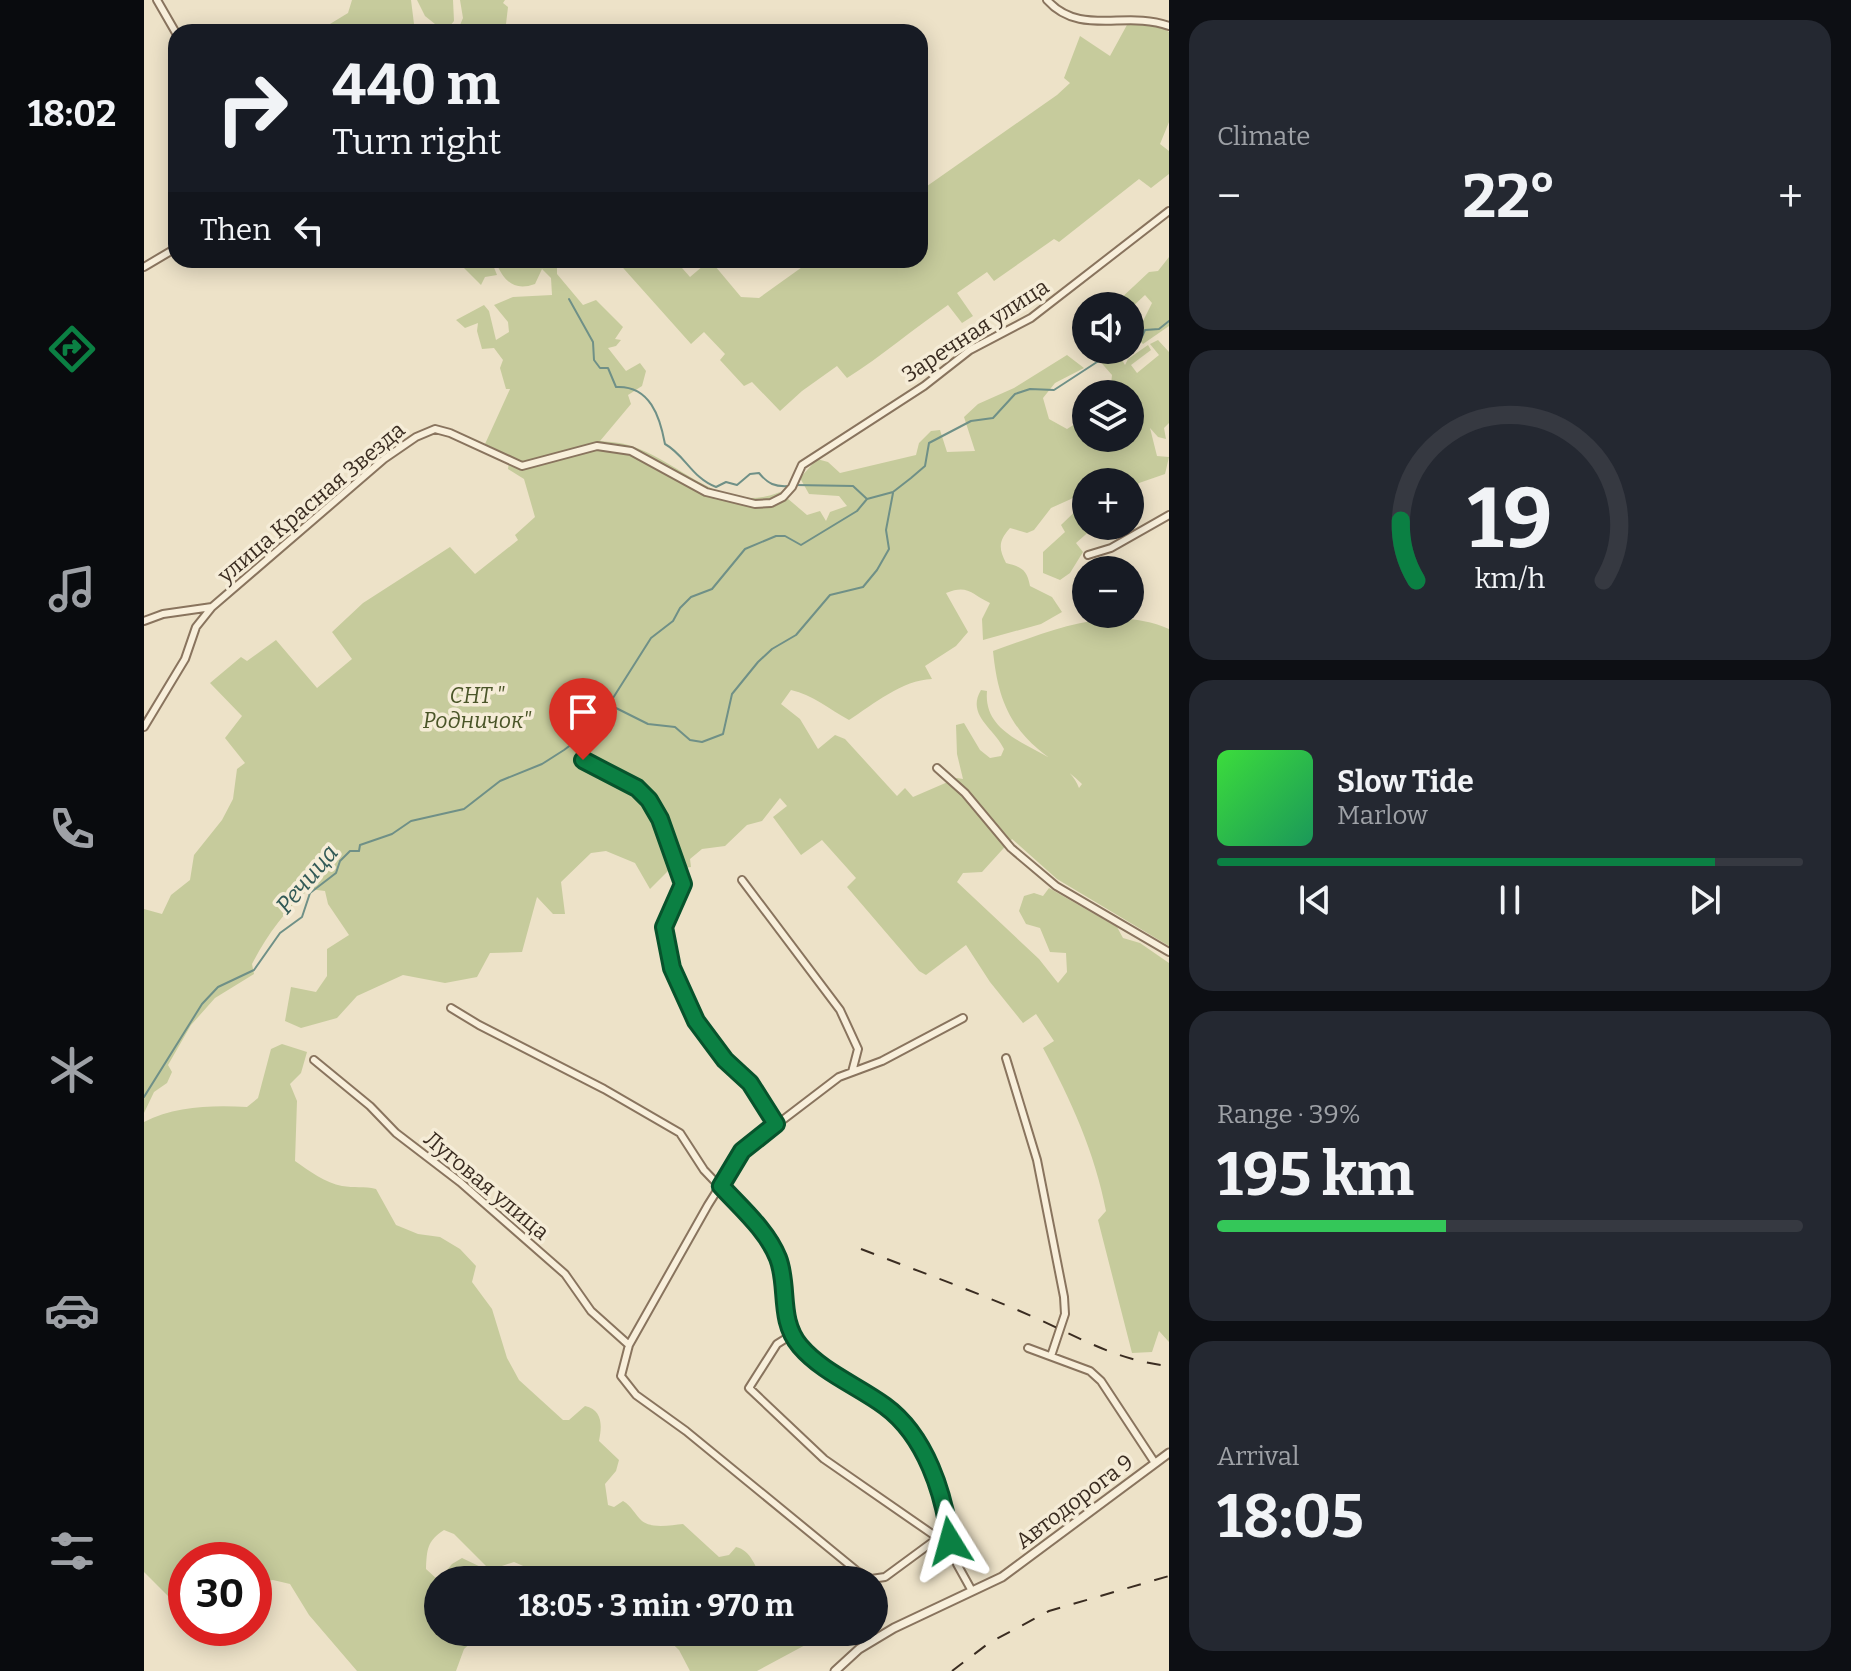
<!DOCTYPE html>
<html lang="en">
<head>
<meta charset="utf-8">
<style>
	body { margin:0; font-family:Bitter,serif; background:#242831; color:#f1f3f6; height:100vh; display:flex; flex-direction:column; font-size:30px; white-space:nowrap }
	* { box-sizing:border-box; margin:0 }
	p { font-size:26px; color:#9ea1a6 }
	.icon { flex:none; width:44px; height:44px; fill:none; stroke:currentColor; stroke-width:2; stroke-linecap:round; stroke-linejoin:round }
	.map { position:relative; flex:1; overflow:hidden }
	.details { display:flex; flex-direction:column; gap:20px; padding:20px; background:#0d0f14; width:682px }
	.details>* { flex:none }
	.banner { position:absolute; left:24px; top:24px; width:760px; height:244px; border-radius:24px; box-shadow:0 4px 20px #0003; background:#171b24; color:#f1f3f6; overflow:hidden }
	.controls { position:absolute; left:928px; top:292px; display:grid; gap:16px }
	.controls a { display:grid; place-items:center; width:72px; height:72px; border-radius:50%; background:#171b24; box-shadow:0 4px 20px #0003; font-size:40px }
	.speed { position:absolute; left:24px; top:1542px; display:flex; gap:16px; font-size:40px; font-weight:700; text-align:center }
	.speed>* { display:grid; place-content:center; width:104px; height:104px; border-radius:50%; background:#171b24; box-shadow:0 4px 20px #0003; line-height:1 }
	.speed .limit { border:12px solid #d22; background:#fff; color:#111 }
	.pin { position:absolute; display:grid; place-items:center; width:68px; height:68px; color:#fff; margin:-82px -34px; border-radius:50% 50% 50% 0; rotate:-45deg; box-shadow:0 0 8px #0007 }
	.pin .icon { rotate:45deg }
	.me { position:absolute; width:88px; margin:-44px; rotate:352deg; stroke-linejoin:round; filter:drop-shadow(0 0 6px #0008) }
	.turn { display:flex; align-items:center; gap:28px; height:168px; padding:0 32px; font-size:36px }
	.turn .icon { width:104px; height:104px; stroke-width:2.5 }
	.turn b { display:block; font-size:56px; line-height:68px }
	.then { display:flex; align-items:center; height:76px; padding:0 32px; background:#0003; gap:16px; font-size:30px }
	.big { font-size:60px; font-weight:700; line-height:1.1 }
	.details .widget { flex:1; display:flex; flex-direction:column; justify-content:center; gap:12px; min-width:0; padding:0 28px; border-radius:24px; background:#242831 }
	.details .dial { align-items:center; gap:0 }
	.dial svg { height:208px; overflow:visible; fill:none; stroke:#363941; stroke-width:7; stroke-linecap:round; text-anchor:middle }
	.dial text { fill:#f1f3f6; stroke:none }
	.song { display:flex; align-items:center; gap:24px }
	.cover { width:96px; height:96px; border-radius:12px; background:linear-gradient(135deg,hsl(120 70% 55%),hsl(150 70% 35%)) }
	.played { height:8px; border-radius:4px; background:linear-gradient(90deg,#0b8043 85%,#363941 85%) }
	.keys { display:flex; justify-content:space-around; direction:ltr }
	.heat { display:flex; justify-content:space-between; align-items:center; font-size:44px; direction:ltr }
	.charge { height:12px; border-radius:6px; background:linear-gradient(90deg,#34c759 39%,#363941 0) }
	.trip { position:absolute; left:280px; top:1566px; width:464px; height:80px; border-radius:40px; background:#171b24; box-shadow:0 4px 20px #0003; font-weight:700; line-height:80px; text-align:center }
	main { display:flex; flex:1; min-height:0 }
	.dock { display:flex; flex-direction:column; width:144px; justify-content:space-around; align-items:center; background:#090b0e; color:#9ea1a6 }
	.dock .icon { width:56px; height:56px }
	.dock .active { color:#0b8043 }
	.dock b { font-size:36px; color:#f1f3f6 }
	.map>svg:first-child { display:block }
	.green { fill:#c6cb9c }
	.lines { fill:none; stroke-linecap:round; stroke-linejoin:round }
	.stream { stroke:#6f9087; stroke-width:2 }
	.minor-casing { stroke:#89745e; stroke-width:10 }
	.tertiary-casing { stroke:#89745e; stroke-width:11 }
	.minor { stroke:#f8efdb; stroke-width:6 }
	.tertiary { stroke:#f8efdb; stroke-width:7 }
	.rail { stroke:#3a2c21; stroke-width:2; stroke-dasharray:14 14; stroke-linecap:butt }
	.route-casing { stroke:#07532c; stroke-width:20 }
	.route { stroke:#0b8043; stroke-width:14 }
	.labels { text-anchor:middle; stroke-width:7; stroke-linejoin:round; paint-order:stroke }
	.street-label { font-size:22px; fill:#3a2c21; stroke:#f5ecd7 }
	.park-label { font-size:22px; font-style:italic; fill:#4a5528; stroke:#f5ecd7 }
	.water-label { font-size:24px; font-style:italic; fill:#315956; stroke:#f5ecd7 }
</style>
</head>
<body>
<main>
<nav class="dock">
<b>18:02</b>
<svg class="icon active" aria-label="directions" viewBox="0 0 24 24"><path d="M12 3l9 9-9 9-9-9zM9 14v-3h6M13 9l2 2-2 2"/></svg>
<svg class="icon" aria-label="music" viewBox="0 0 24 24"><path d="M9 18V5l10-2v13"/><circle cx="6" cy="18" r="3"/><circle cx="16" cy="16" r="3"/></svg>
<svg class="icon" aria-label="phone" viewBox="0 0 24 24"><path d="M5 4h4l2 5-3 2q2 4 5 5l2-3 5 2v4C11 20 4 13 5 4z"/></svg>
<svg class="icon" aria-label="climate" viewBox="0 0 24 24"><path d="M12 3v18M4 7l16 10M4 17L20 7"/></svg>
<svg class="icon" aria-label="car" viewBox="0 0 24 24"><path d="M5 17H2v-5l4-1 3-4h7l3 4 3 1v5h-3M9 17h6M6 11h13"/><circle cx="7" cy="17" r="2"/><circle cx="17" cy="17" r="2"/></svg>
<svg class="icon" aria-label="filters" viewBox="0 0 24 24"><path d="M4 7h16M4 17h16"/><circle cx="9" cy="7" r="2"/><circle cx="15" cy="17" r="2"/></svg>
</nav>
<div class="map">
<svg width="1025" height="1671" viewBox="0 0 1025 1671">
	<rect width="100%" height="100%" fill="#ede2c8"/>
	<path class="green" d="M208,0h59l4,32h-115l3,-4 22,-1 23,-14z
		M273,0h36l1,21 -9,11 -20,-16z
		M316,0h45l-2,3 5,4 -2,17 -6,5 -4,-1 -1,4h-38l6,-14z
		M984,23l31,3 10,6v90l-9,22 9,7v23l-18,14 -12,-9 -80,63 -5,-3 -60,42 -7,-9 -30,21 16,23 -11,7 -14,-18c-35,24 -66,51 -101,73l-10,-12 -35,25 -22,20 -28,-29 -8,4 -24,-26 5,-6 -21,-22 -13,12 -75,-84h59l15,17 20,-17 31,37 18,1 53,-38h108v-69l137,-96 13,-12 -6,-5 16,-42 30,20z
		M1025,257v69l-26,18 -3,-3 -10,7v-22l12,-3 10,-20 -7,-8 -15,14v-3h-11l-1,-5 31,-29 9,-1z
		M312,260h35l6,15 -12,2 -4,8z
		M351,260h62v14l26,31 13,-5 27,27 -8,12 6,1 -5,6 -8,2 18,23 14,-8 6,8 -4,15 -14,9 3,9 -31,37c10,1 21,1 31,5 51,16 91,70 149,46l27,23 13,-4 6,10 4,-9 17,-6 -8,-10 -30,-2 -9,-16 17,-19 11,3 12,11 76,-18 3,-12 12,-12 9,-1 7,22 28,-1 -11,-34 14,-13 36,-16 53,-33 17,13 -29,15 -12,15 6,21 18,10 19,-12v21h44v-44h-13l-6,-9 1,-10 -22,-25h34l-6,3 7,12 3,-6 20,-14 3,5 -20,15 6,8 22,-18 -9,-11 8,-4 11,12v71l-5,5 2,11 -8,-2 -8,-9 7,28 12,1 -4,17 -26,9 -9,8v-9h-44v4l-15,13 -20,9 -17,22 -7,3 -17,-5c-11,12 -12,20 -4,35 15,4 21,6 24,23l22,11 10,15 -21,12 -58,16 -1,-21 8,-16c-19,-9 -22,-19 -44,-10l22,39 -12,14 -31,20 7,13c-30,1 -58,25 -83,41 -20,-11 -36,-25 -58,-30l-10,14 19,15 18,30 17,-14 10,4 52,57 8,-8 8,9 44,-19 6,1 -6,-25 -1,-29 8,-2 16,27 10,8 11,-2 3,-7c-10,-21 -38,-34 -23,-59l6,1c-5,56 77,55 92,97l3,-4c-14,-14 -29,-22 -44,-35 -32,-27 -41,-58 -45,-98 55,-19 118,-48 176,-22v317l-112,-67 -45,-40 -30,33 -19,1 -6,9 82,77 19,24 9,-11 -1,-19 -16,-1 -10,-24 -14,-4 -7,-13 5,-15 10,-3 9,3 6,-8 68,39 6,11 17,5 29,20v379l-10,-11 -7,21 -20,1 -34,-133 8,-9c-11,-58 -35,-111 -63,-163l11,-7 -18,-27 -13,9 -33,-41 -24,-37 -40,30 -7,-4 -72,-84 9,-9 -34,-38 -21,15 -28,-38 14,-11 -7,-8 -18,23 -15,4 -22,21 -23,3 -12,10 1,8 -23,4 -18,18 -15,-26 -29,-12 -15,2 -30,29 4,32h-12l-16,-17 -15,55 -32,1 -13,24 -32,6 -42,-8 -46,21 -20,22 -36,10 -16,-7 6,-34 25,5 11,-16v-27l22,-14 -21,-31 -3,-13 -16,-2c-25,23 -42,46 -57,75l2,10 -39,24 -24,27 -23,40 4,7 -5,11 -13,9 -10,21v-204l18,5 9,-19 19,-15 4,-25 28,-35 11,-21 4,-30 8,-6 -20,-25 17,-22 -32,-33 31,-26 6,4 29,-21 41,48 35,-29 -20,-27 31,-29 87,-56 25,27 43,-34 -3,-5 20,-18 -11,-38 -16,-10 2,-13 -25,-12 25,-55h-4l-6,-21 3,-8 -9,-12 -12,1 -5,-18 1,-8 -13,5 -9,-8 28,-15 5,6 7,29 13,-8 -1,-10 -14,-17 19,-8 39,-2 -1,-17 -9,-9 -7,15c-22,8 -32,-4 -40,-24z
		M942,501v25l7,2 -17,15 7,9 -13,21 -10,7 -17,-7v-21l22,-20 -4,-7z
		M138,1044l25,8 -6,21 -11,11 7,17 -2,60c14,10 31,22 47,25 12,2 22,0 34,3l20,36 22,9 22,3 20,12 16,17 -4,16 20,27 15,49 12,22 44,40h6l16,-14c18,4 17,20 14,35l20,19 -3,11 -11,13 3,21 6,2 9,-6c9,5 12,14 19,20 10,8 29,4 41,3l36,33 10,-2 7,-8c15,3 20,21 26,33h-196l-22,-5 -30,-13 -24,8 -36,-36 -10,-4c-17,11 -17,19 -18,39l12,11v52h45l-19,17 -8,22h-99l-48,-56 -19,-31 -17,-4 -19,2v-22h-68v48l-12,-6 -30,-30v-450c31,-16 69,-17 103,-15l11,-9 13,-49z
		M318,1558l25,12 8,10h-56l13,-16z
		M516,1632h157l-8,11 -52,28h-67l-11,-21z"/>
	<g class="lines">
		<path class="stream" d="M425,299l24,43 1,18 6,8h8l8,19c34,-2 44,30 49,57 20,11 27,34 51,43l10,-5 11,3 13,-11 9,-1c9,11 16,14 30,13
			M986,348l10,-7 5,-11 14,-1 10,-8
			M651,485l58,1 14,13
			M464,704l40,20 27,3 15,13 12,2 21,-8 9,-40 26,-32 14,-13 24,-14 34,-40 33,-8 14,-17 12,-21 -3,-19 7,-37
			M0,1097l58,-93 16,-17 36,-17 26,-37 22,-16 8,-24 26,-20 4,-12 10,-10h9l1,-6 32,-11 19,-13 53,-12 36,-28 42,-17 22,-14 12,-9 37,-43 38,-60 22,-17 7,-13 11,-11 21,-8 33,-40 31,-13h9l16,9 56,-34 10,-12 26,-7 18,-14 14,-12 4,-23 42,-22 22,-3 22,-24 15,-5 24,1 43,-28 27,-12"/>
		<g class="minor-casing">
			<path id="minor" d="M13,0l19,33
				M903,0c33,37 79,10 122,26
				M0,267l32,-19
				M944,555l23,-7 58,-33
				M0,621l19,-7 49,-7 172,-148 32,-22 19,-8 15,4 72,33 75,-20 34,5 75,41 49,12 16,-1 12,-6 9,-10 10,-22 122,-79 46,-36 61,-32 138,-107
				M0,727l41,-68 11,-32 16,-20
				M439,760l54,28 12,12 11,19 23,65 -19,43 8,41 24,53 29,39 25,23 26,41
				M793,768l28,25 46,55 45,38 113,66
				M598,880l98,130 18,39 -6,23
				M307,1008l28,17 125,64 76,44 24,37 59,62 15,25 6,23v25l14,39 33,28 57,36 20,22 22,37 15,37 12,60 15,27
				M862,1058l31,102 27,137 1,17 -14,42
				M170,1060l56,46 26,27 64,49 105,92 26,37 38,34
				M649,1334l-16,10 -28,44 75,71 114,79
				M884,1348l62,23 11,10 54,82
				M806,1541l-12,-3 -53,39 -14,2 -14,-8 -171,-140 -50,-36 -15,-19 8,-31 79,-140 34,-54 97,-74 43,-16 81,-43"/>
		</g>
		<g class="tertiary-casing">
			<path id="tertiary" d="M691,1671l24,-22 35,-21 108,-51 167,-124"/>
		</g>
		<use href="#minor" class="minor"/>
		<use href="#tertiary" class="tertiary"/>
		<path class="rail" d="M717,1249c59,23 119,44 177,70 44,20 81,42 131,47
			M808,1671l37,-28 60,-32 120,-35"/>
	</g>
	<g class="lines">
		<g class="route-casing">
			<path id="route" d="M439,760l54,28 12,12 11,19 23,65 -19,43 8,41 24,53 29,39 25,23 26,41 -34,27 -21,35c19,21 46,44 57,72 11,28 0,62 22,88 22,26 58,40 85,60 41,30 59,88 65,135"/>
		</g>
		<use href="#route" class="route"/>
	</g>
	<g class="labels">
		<g class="street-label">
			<text transform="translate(831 330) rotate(-33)" y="8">Заречная улица</text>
			<text transform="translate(167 502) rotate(-40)" y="8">улица Красная Звезда</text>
			<text transform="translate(343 1185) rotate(40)" y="8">Луговая улица</text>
			<text transform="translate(930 1501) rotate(-37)" y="8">Автодорога 9</text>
		</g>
		<g class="park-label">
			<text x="333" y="703">СНТ "<tspan x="333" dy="25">Родничок"</tspan></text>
		</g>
		<g class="water-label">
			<text transform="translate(163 879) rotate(-50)" y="8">Речица</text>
		</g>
	</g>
</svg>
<div class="controls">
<a><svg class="icon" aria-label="sound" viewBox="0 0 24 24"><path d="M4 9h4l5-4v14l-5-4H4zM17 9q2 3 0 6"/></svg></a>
<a><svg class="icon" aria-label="layers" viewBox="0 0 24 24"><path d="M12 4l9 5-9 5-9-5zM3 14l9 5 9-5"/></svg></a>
<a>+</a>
<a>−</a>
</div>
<div class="speed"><div class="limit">30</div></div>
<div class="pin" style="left:439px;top:760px;background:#d93025"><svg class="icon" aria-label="arrive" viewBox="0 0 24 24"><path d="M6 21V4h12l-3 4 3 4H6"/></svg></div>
<svg class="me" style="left:806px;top:1541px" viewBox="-20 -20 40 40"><path d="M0-17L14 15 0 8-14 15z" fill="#0b8043" stroke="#fff" stroke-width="4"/></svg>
<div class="trip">18:05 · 3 min · 970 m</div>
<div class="banner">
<div class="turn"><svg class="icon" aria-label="right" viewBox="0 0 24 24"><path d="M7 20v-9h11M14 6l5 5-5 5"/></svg><div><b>440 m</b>Turn right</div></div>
<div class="then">Then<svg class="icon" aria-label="left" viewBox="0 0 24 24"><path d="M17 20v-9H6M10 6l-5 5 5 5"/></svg></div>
</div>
</div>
<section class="details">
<div class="widget"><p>Climate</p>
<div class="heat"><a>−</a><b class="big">22°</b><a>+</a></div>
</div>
<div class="widget dial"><svg viewBox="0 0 100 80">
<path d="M14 69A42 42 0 1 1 86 69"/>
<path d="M14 69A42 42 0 0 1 8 46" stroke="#0b8043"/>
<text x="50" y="56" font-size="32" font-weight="700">19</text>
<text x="50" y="72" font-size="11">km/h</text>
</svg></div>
<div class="widget">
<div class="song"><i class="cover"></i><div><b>Slow Tide</b><p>Marlow</p></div></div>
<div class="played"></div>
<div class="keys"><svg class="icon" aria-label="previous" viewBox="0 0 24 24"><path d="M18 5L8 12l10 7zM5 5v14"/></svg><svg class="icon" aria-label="pause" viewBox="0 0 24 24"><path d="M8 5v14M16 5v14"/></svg><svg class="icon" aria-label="next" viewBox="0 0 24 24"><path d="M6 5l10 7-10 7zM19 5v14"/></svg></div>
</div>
<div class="widget"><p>Range · 39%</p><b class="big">195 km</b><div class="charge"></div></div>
<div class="widget"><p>Arrival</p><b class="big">18:05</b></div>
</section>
</main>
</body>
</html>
